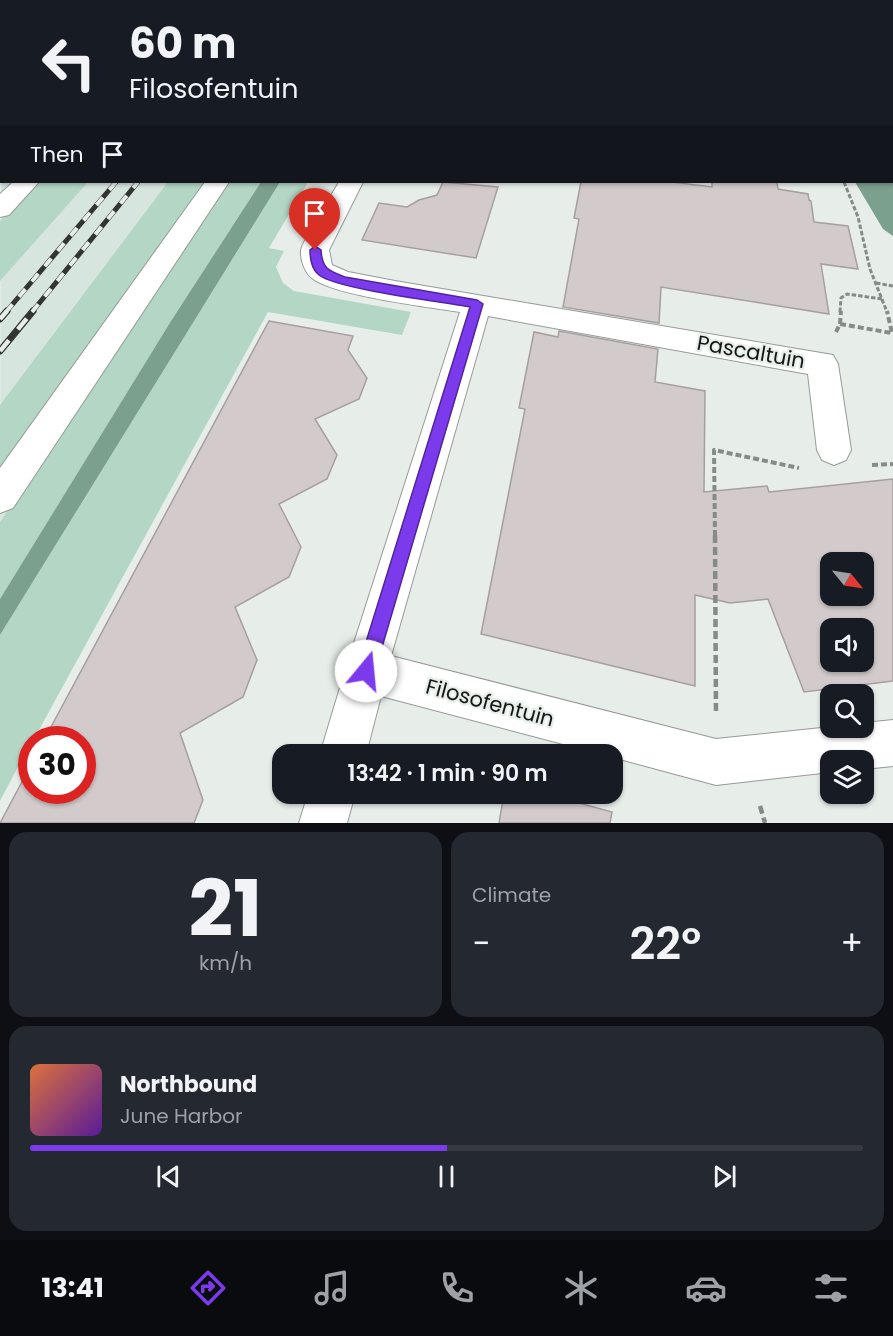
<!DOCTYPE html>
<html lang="en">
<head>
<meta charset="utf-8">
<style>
	body { margin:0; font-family:Poppins,sans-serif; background:#242831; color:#f1f3f6; height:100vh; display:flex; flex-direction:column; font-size:22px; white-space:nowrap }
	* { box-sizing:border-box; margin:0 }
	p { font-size:20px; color:#9ea1a6 }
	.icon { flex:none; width:33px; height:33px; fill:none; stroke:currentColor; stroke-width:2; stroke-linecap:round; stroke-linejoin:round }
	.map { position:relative; height:823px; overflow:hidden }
	.drawer { display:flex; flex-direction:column; gap:9px; padding:9px; background:#0d0f14; flex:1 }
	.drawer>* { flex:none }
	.guide { position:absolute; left:0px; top:0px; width:894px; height:183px; box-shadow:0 2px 4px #0004; background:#171b24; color:#f1f3f6; overflow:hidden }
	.needle { width:39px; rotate:120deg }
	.fabs { position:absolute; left:820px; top:552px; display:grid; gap:12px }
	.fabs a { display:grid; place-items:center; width:54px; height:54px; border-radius:12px; background:#171b24; box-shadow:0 2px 4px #0004; font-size:30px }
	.speed { position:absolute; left:18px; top:726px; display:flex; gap:12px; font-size:30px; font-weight:700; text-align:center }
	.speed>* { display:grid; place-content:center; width:78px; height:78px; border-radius:50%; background:#171b24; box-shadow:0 2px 4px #0004; line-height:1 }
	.speed .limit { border:9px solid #d22; background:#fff; color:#111 }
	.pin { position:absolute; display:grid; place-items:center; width:51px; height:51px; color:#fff; margin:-62px -26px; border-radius:50% 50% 50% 0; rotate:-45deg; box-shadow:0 0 6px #0007 }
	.pin .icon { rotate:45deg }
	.me { position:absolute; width:66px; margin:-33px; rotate:17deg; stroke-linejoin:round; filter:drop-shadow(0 0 4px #0008) }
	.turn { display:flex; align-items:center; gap:21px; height:126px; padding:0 30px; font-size:27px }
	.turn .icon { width:78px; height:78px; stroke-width:2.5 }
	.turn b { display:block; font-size:42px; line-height:51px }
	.then { display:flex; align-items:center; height:57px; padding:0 30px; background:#0003; gap:12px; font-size:22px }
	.big { font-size:45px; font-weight:600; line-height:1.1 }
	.drawer .card { flex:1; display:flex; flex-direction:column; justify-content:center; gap:9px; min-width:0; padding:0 21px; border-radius:18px; background:#242831 }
	.drawer .dial { align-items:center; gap:0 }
	.dial b { font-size:78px; line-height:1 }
	.song { display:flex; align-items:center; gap:18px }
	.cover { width:72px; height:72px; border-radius:9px; background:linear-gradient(135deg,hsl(20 70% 55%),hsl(270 70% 35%)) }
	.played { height:6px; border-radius:3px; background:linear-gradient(90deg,#7c3aed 50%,#363941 50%) }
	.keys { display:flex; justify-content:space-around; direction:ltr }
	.heat { display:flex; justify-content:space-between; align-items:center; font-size:33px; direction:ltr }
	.drawer .tiles { flex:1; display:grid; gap:9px; grid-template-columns:1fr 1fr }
	.card:last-child { grid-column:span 2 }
	.trip { position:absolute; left:272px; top:744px; width:351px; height:60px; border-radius:18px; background:#171b24; box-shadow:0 2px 4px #0004; font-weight:600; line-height:60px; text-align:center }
	.tab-bar { display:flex; height:96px; justify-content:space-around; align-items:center; background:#090b0e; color:#9ea1a6 }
	.tab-bar .icon { width:42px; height:42px }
	.tab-bar .on { color:#7c3aed }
	.tab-bar b { font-size:27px; color:#f1f3f6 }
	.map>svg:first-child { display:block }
	.built { fill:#d6e6de }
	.green { fill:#b4d7c5 }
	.water { fill:#7ca08e }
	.building { fill:#d3cbcb; stroke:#a79e9f; stroke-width:1.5; fill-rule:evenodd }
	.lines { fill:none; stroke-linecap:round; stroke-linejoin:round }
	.minor-casing { stroke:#949b97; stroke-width:2 }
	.major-casing { stroke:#949b97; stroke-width:2 }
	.path-far3 { stroke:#868b88; stroke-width:2; stroke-dasharray:4 1.5; stroke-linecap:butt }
	.path-far2 { stroke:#868b88; stroke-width:3; stroke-dasharray:4.5 2; stroke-linecap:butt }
	.path-far1 { stroke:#868b88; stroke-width:4; stroke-dasharray:6 3; stroke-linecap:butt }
	.path { stroke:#868b88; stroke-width:4.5; stroke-dasharray:8 4; stroke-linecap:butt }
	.minor { fill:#fff; fill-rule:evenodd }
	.major { fill:#fff; fill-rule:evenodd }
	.rail-far1-casing { stroke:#323534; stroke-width:5 }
	.rail-casing { stroke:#323534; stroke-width:7 }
	.rail-far1 { stroke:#e7eeea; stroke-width:4; stroke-dasharray:10; stroke-linecap:butt }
	.rail { stroke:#e7eeea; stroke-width:4.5; stroke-dasharray:14; stroke-linecap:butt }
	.route { fill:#7c3aed; stroke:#51269a; stroke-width:1.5 }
	.labels { text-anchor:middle; stroke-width:4.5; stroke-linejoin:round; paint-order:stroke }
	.street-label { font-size:21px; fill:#151716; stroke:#e7eeea }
</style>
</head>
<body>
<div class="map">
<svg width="893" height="823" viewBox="0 0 893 823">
	<rect width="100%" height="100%" fill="#e7eeea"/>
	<path class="built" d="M1,164l1,18h259l-90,139 -171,278z"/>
	<path class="green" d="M38,182h50l-88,99v-60z
		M168,182h39l-207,291v-68z
		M229,182h32l-90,139 -171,278v-77z
		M280,182h28l-39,66 15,3 -8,16 7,16 11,8 117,21 -9,23 -134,-23 -234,427 -2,1 -32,61v-166z"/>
	<path class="water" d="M893,170v66l-10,-7 -28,-47h37z
		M261,182h19l-280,453v-36l171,-278z"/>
	<path class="building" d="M443,182l55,5 -22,71 -114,-18 17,-37 28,4 12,-7 18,-5z
		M581,182h91l40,5v-5h65l1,7 30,5 1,6 2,1 3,21 34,4 10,43 -37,-5 8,50 -168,-27 -2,36 -96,-16 16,-88 -5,-1z
		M269,321l84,15 -5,14 19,28 -8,21 -44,20 22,36 -10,24 -48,25 22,43 -12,30 -54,30 22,53 -14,37 -63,36 23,67 -9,23h-194l32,-60v27h50v-50h-38z
		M559,331l99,18 -3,33 50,9 -1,101 63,-6 2,6 124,-13v202l-89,11 -36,-93 -38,4 -35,-8v91l-214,-52 44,-225 -6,-1 15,-76 24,5zM831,562h33v34h-33zM831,628h33v34h-33z
		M504,794h42l66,18 -2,11h-111z"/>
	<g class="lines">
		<g class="minor-casing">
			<path id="minor" d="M197,0h18l-19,2z
				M339,0h18l-19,2z
				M437,0h18l-19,2z
				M892,44h1v12h-1z
				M13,182h26l-30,33 -9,2v-23z
				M205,182h24l-216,326 -13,5v-45z
				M339,182h24l-34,68 3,15 16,7 47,9 438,74 5,9 13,86 -5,10 -12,5 -12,-5 -5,-10 -9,-76 -320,-58 -97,340 325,83 115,-12 33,1v-5l29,-3v46l-29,3v-9h-33v12l-115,13 -104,-28v-3h-11l-220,-58 -15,58h-46l25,-83 115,-359c-32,-5 -123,-16 -147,-33 -8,-5 -13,-20 -12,-29 3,-12 30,-54 38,-68z
				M308,794h47l-8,29h-48z"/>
		</g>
		<g class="major-casing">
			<path id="major" d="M85,0h19l-20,2z
				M0,73h2l-2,13z"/>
		</g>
		<path class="path-far3" d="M535,0l6,2"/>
		<path class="path-far2" d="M844,182l14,35 12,52 17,43
			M876,283l17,3
			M840,312l1,-14 6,-4 35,5"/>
		<path class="path-far1" d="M840,324l1,-13
			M836,332l4,-8 52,9 -5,-22
			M872,465l21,-1
			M715,536l-1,-86 85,18"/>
		<path class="path" d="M715,535l1,179
			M760,806l5,17"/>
		<use href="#minor" class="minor"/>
		<use href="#major" class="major"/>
		<g class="rail-far1-casing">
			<path id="rail-far1" d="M6,312l110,-130
				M32,312l106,-130"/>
		</g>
		<g class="rail-casing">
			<path id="rail" d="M0,319l7,-8
				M0,351l33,-40"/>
		</g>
		<use href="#rail-far1" class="rail-far1"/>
		<use href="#rail" class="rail"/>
	</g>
	<path class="route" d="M315,246l6,4c1,19 8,21 24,27l132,23 6,4 -108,367 -2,6 -7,3 -6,-3 -3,-6 113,-364c-27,-5 -134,-18 -151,-32 -8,-6 -9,-16 -9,-25z"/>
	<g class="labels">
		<g class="street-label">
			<text transform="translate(751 352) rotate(10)" y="7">Pascaltuin</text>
			<text transform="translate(490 703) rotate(15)" y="7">Filosofentuin</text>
		</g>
	</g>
</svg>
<div class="fabs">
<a><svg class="needle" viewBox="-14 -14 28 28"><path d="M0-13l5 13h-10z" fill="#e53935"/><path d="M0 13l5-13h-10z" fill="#9ea1a6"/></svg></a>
<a><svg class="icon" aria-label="sound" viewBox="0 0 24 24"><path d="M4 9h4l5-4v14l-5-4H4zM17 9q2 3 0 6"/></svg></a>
<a><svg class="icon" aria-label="search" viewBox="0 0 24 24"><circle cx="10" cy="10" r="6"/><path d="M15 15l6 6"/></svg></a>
<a><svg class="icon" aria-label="layers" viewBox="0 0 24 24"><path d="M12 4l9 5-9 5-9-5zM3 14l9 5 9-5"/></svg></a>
</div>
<div class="speed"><div class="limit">30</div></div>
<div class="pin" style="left:315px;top:250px;background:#d93025"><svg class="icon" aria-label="arrive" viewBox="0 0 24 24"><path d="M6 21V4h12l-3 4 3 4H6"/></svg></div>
<svg class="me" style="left:366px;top:671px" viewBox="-20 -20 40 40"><circle r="19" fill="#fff"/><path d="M0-13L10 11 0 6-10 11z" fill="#7c3aed"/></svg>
<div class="trip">13:42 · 1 min · 90 m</div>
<div class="guide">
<div class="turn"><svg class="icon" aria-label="left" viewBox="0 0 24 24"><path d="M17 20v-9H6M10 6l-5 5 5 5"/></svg><div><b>60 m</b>Filosofentuin</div></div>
<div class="then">Then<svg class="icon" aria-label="arrive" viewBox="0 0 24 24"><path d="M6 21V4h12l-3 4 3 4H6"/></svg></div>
</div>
</div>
<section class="drawer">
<div class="tiles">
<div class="card dial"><b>21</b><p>km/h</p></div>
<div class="card"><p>Climate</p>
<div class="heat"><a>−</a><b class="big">22°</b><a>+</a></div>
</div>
<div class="card">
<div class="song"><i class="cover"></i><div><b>Northbound</b><p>June Harbor</p></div></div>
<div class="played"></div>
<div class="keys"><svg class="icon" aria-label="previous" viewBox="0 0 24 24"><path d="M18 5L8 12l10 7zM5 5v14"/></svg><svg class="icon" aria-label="pause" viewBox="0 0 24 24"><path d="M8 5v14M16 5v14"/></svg><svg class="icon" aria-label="next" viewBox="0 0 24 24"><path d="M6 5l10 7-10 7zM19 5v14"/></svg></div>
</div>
</div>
</section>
<nav class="tab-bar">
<b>13:41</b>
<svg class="icon on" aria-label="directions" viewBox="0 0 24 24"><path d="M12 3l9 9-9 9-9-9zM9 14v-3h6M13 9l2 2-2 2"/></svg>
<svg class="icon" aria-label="music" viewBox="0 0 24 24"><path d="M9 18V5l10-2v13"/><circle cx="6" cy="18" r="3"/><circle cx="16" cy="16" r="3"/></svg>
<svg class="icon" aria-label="phone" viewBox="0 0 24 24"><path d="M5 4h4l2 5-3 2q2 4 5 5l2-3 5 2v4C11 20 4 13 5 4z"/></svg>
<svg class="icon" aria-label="climate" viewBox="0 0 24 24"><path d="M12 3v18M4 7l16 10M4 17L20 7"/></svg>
<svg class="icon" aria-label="car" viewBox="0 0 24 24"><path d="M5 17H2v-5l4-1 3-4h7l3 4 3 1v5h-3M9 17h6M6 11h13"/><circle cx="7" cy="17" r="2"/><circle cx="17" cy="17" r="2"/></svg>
<svg class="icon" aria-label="filters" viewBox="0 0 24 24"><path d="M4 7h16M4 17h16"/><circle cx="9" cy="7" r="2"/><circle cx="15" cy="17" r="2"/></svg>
</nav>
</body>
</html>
